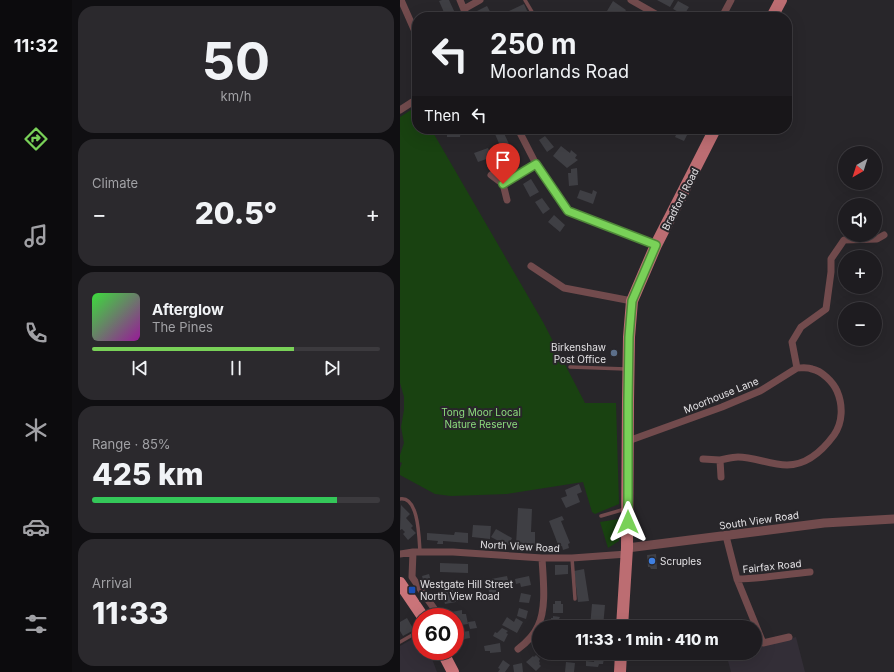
<!DOCTYPE html>
<html lang="en">
<head>
<meta charset="utf-8">
<style>
	body { margin:0; font-family:Inter,sans-serif; background:#2b292d; color:#f1f3f6; height:100vh; display:flex; flex-direction:column; font-size:15px; white-space:nowrap }
	* { box-sizing:border-box; margin:0 }
	p { font-size:13px; color:#a1a1a5 }
	.icon { flex:none; width:22px; height:22px; fill:none; stroke:currentColor; stroke-width:2; stroke-linecap:round; stroke-linejoin:round }
	.map { position:relative; flex:1; overflow:hidden }
	.details { display:flex; flex-direction:column; gap:6px; padding:6px; background:#100f12; width:328px }
	.details>* { flex:none }
	.top-card { position:absolute; left:12px; top:12px; width:380px; height:122px; border-radius:16px; box-shadow:0 4px 16px #0002,0 0 0 1px #3c3a3e; background:#1e1c20; color:#f1f3f6; overflow:hidden }
	.needle { width:26px; rotate:219deg }
	.fabs { position:absolute; left:438px; top:146px; display:grid; gap:8px }
	.fabs a { display:grid; place-items:center; width:44px; height:44px; border-radius:50%; background:#1e1c20; box-shadow:0 4px 16px #0002,0 0 0 1px #3c3a3e; font-size:20px }
	.speed { position:absolute; left:12px; top:608px; display:flex; gap:8px; font-size:20px; font-weight:700; text-align:center }
	.speed>* { display:grid; place-content:center; width:52px; height:52px; border-radius:50%; background:#1e1c20; box-shadow:0 4px 16px #0002,0 0 0 1px #3c3a3e; line-height:1 }
	.speed .limit { border:6px solid #d22; background:#fff; color:#111 }
	.pin { position:absolute; display:grid; place-items:center; width:34px; height:34px; color:#fff; margin:-41px -17px; border-radius:50% 50% 50% 0; rotate:-45deg; box-shadow:0 0 4px #0007 }
	.pin .icon { rotate:45deg }
	.me { position:absolute; width:44px; margin:-22px; rotate:0deg; stroke-linejoin:round; filter:drop-shadow(0 0 3px #0008) }
	.turn { display:flex; align-items:center; gap:14px; height:84px; padding:0 12px; font-size:18px }
	.turn .icon { width:52px; height:52px; stroke-width:2.5 }
	.turn b { display:block; font-size:28px; line-height:34px }
	.then { display:flex; align-items:center; height:38px; padding:0 12px; background:#0003; gap:8px; font-size:15px }
	.big { font-size:30px; font-weight:800; line-height:1.1 }
	.details .widget { flex:1; display:flex; flex-direction:column; justify-content:center; gap:6px; min-width:0; padding:0 14px; border-radius:16px; background:#2b292d }
	.details .dial { align-items:center; gap:0 }
	.dial b { font-size:52px; line-height:1 }
	.song { display:flex; align-items:center; gap:12px }
	.cover { width:48px; height:48px; border-radius:6px; background:linear-gradient(135deg,hsl(120 70% 55%),hsl(300 70% 35%)) }
	.played { height:4px; border-radius:2px; background:linear-gradient(90deg,#79d158 70%,#3c3a3e 70%) }
	.keys { display:flex; justify-content:space-around; direction:ltr }
	.heat { display:flex; justify-content:space-between; align-items:center; font-size:22px; direction:ltr }
	.charge { height:6px; border-radius:3px; background:linear-gradient(90deg,#34c759 85%,#3c3a3e 0) }
	.trip { position:absolute; left:132px; top:620px; width:230px; height:40px; border-radius:20px; background:#1e1c20; box-shadow:0 4px 16px #0002,0 0 0 1px #3c3a3e; font-weight:800; line-height:40px; text-align:center }
	main { display:flex; flex:1; min-height:0 }
	.tab-bar { display:flex; flex-direction:column; width:72px; justify-content:space-around; align-items:center; background:#0c0b0d; color:#a1a1a5 }
	.tab-bar .icon { width:28px; height:28px }
	.tab-bar .current { color:#79d158 }
	.tab-bar b { font-size:18px; color:#f1f3f6 }
	.map>svg:first-child { display:block }
	.built { fill:#332e37 }
	.green { fill:#194211 }
	.building { fill:#3f3f44 }
	.lines { fill:none; stroke-linecap:round; stroke-linejoin:round }
	.service { stroke:#724b4d; stroke-width:3.5 }
	.minor { stroke:#724b4d; stroke-width:7 }
	.tertiary { stroke:#724b4d; stroke-width:9 }
	.primary { stroke:#bc6d72; stroke-width:12 }
	.trunk { stroke:#ca7479; stroke-width:12 }
	.route-casing { stroke:#4f8839; stroke-width:10 }
	.route { stroke:#79d158; stroke-width:7 }
	.service-dot { fill:#5c6f8a; stroke:#28262a; stroke-width:1.5 }
	.shop-dot { fill:#3f7fe0; stroke:#28262a; stroke-width:1.5 }
	.transit-dot { fill:#1a4fb4; stroke:#28262a; stroke-width:1.5 }
	.labels { text-anchor:middle; stroke-width:4; stroke-linejoin:round; paint-order:stroke }
	.street-label { font-size:10px; fill:#e3e1e4; stroke:#28262a }
	.poi-label { font-size:10px; fill:#e3e1e4; stroke:#28262a; text-anchor:start }
	.park-label { font-size:10px; fill:#8ddc7e; stroke:#28262a }
</style>
</head>
<body>
<main>
<nav class="tab-bar">
<b>11:32</b>
<svg class="icon current" aria-label="directions" viewBox="0 0 24 24"><path d="M12 3l9 9-9 9-9-9zM9 14v-3h6M13 9l2 2-2 2"/></svg>
<svg class="icon" aria-label="music" viewBox="0 0 24 24"><path d="M9 18V5l10-2v13"/><circle cx="6" cy="18" r="3"/><circle cx="16" cy="16" r="3"/></svg>
<svg class="icon" aria-label="phone" viewBox="0 0 24 24"><path d="M5 4h4l2 5-3 2q2 4 5 5l2-3 5 2v4C11 20 4 13 5 4z"/></svg>
<svg class="icon" aria-label="climate" viewBox="0 0 24 24"><path d="M12 3v18M4 7l16 10M4 17L20 7"/></svg>
<svg class="icon" aria-label="car" viewBox="0 0 24 24"><path d="M5 17H2v-5l4-1 3-4h7l3 4 3 1v5h-3M9 17h6M6 11h13"/><circle cx="7" cy="17" r="2"/><circle cx="17" cy="17" r="2"/></svg>
<svg class="icon" aria-label="filters" viewBox="0 0 24 24"><path d="M4 7h16M4 17h16"/><circle cx="9" cy="7" r="2"/><circle cx="15" cy="17" r="2"/></svg>
</nav>
<section class="details">
<div class="widget dial"><b>50</b><p>km/h</p></div>
<div class="widget"><p>Climate</p>
<div class="heat"><a>−</a><b class="big">20.5°</b><a>+</a></div>
</div>
<div class="widget">
<div class="song"><i class="cover"></i><div><b>Afterglow</b><p>The Pines</p></div></div>
<div class="played"></div>
<div class="keys"><svg class="icon" aria-label="previous" viewBox="0 0 24 24"><path d="M18 5L8 12l10 7zM5 5v14"/></svg><svg class="icon" aria-label="pause" viewBox="0 0 24 24"><path d="M8 5v14M16 5v14"/></svg><svg class="icon" aria-label="next" viewBox="0 0 24 24"><path d="M6 5l10 7-10 7zM19 5v14"/></svg></div>
</div>
<div class="widget"><p>Range · 85%</p><b class="big">425 km</b><div class="charge"></div></div>
<div class="widget"><p>Arrival</p><b class="big">11:33</b></div>
</section>
<div class="map">
<svg width="494" height="672" viewBox="0 0 494 672">
	<rect width="100%" height="100%" fill="#28262a"/>
	<path class="built" d="M21,634v17h8l8,21h-37v-26z
		M396,637l9,35h-74l-5,-19h29v-9h3l2,3z"/>
	<path class="green" d="M17,106v23h14l112,193 42,81h31l3,101 -24,10 -3,-2 -9,-30 -76,12 -56,2 -16,-2 -35,-19v-7l2,-5 -2,-1v-7l4,-12 -3,-16 3,-17v-13l-4,-14v-266z
		M219,519v22l-11,7 -8,-26z"/>
	<path class="building" d="M42,0h7l6,13 -9,4 -7,-16z
		M257,0h17l-4,7z
		M213,1l13,9 -5,7h-4l-10,-6z
		M278,1l11,6 -5,8 -11,-6z
		M124,4l6,13h-11l-1,-3 -6,3 -3,-6z
		M87,6l6,11h-23l-1,-2z
		M47,129h14l-1,8h-13z
		M279,129h11l-6,12 -9,-4z
		M103,131l6,13 -8,4 -6,-14z
		M145,136l9,11 -7,5 -8,-12z
		M161,146l9,7 1,-3 6,5 -2,3 3,2 -11,8 -14,-12z
		M88,148l4,9 -14,5 -4,-9z
		M111,150l7,13 -7,4 -7,-13z
		M177,168l1,17 -9,1 -1,-13h3v-4z
		M131,179l8,13 -9,5 -7,-13z
		M180,190l12,4 1,-4 4,2 -4,12 -16,-6z
		M142,198l8,11 -7,5 -8,-12z
		M154,215l11,10 -5,7 -12,-10z
		M179,484l3,8 -5,2 3,8 -14,6 -5,-10 6,-2 -2,-6z
		M1,505l9,9 -4,4 7,8 -2,2 5,5 -8,7 -5,-6 2,-2 -3,-3 -2,1z
		M118,508l14,1 -1,23h4v14l-19,-1z
		M162,516l2,4 -3,1 9,22 -2,1 1,4 -6,2 -1,-4 -3,1 -10,-26z
		M73,525l18,1 -1,13 -18,-2z
		M96,529l16,9 -4,8 -17,-9z
		M55,532l13,1v10l-25,-2v3h-6l1,-3 -11,-1v-7l27,2z
		M138,544h6v8h-6z
		M256,554l1,15h-6l-1,-2h-2l-1,-12z
		M40,563l28,1v9l-28,-1z
		M155,565h13v9l-13,1z
		M184,569l5,32 -11,1 -4,-31z
		M29,574l4,14 -7,2 -4,-14z
		M107,576l2,8h2l1,5 -8,1v-2l-8,2 1,3 -7,2 -4,-15z
		M129,576l2,9 -10,2 -1,-4 -4,1 -1,-5z
		M53,590l3,12 -11,2 -3,-12z
		M121,593l10,2 -2,8 -10,-1z
		M155,601h6v3h2v9h-10v-9h2z
		M192,604l13,1 -2,22h-13z
		M119,608l9,3 -2,8 -9,-3z
		M62,610v4h4l2,10 -7,1 1,7 7,-1 1,7 -11,2 -3,-14h-1v-9h-3l-1,-5z
		M153,616l7,1 -1,2h2l-1,8h-10l1,-9h2z
		M107,617l7,5 2,-4 7,4 -6,11 -15,-8z
		M7,618l7,12 -11,6 -3,-5v-9z
		M75,621l2,7 -7,1 -2,-7z
		M102,628l6,3 -2,2 2,1 -4,8 -11,-6 2,-4 2,1z
		M100,643l1,9 -11,1v-2h-5l-1,-5z
		M139,644v9h5l2,2 -3,3 -9,-8z
		M195,653h6v5h3l-1,6h-4l-1,3 -12,-1v-5l8,1z
		M136,655l4,4 -1,2 1,2 -1,1 2,2 -5,5 -10,-9 7,-6 1,1z
		M103,660l7,5 -5,7h-7l2,-3 -2,-1z
		M166,662l9,1 -1,9h-9z
		M122,663l1,9h-9l-1,-7z"/>
	<g class="lines">
		<path class="service" d="M125,0l10,17
			M170,367l56,2
			M0,499c19,-3 19,40 20,53
			M201,516l24,-7
			M172,558l3,41
			M0,642l21,-12"/>
		<path class="minor" d="M1,0l16,36
			M60,0l7,17
			M231,0l30,17
			M64,9l16,-9
			M322,17l9,-17
			M0,110l17,-11
			M118,129l18,35 32,47 88,34
			M91,175l12,9
			M107,200l-4,-16 33,-20
			M131,266l33,22 68,13
			M228,441l94,-34 38,-16 37,-23 -5,-26 9,-15 25,-18 5,-37v-13l13,-19 33,-1 7,-4
			M303,459l17,1
			M321,477l-1,-17c6,-1 12,-3 18,-3 16,0 33,8 49,8 20,0 36,-15 47,-30 9,-13 9,-30 3,-44 -4,-9 -15,-20 -25,-22 -4,-2 -10,-1 -15,-1
			M326,536l11,43 26,64 26,-6
			M13,552l-1,25 28,40
			M0,554l13,-2h40l89,6h30l55,-4
			M337,579c24,0 49,-5 73,-7
			M118,649c8,-6 16,-14 20,-23 9,-18 5,-48 4,-68"/>
		<path class="tertiary" d="M227,548l197,-25 70,-4"/>
		<path class="primary" d="M372,17l9,-17
			M222,627l5,-79 1,-147 1,-64 3,-36 24,-56 59,-116
			M220,672l1,-19"/>
		<path class="trunk" d="M0,583l23,34
			M42,651l11,21"/>
	</g>
	<g class="lines">
		<g class="route-casing">
			<path id="route" d="M103,184l33,-20 32,47 88,34 -24,56 -3,36 -1,64v121"/>
		</g>
		<use href="#route" class="route"/>
	</g>
	<circle class="service-dot" cx="214" cy="353" r="4"/>
	<circle class="shop-dot" cx="252" cy="561" r="4"/>
	<rect class="transit-dot" x="8" y="586" width="8" height="8" rx="2"/>
	<g class="labels">
		<g class="street-label">
			<text transform="translate(280 199) rotate(-63)" y="4">Bradford Road</text>
			<text transform="translate(321 395) rotate(-22)" y="4">Moorhouse Lane</text>
			<text transform="translate(359 520) rotate(-8)" y="4">South View Road</text>
			<text transform="translate(120 546) rotate(3)" y="4">North View Road</text>
			<text transform="translate(372 566) rotate(-6)" y="4">Fairfax Road</text>
		</g>
		<g class="poi-label">
			<text x="206" y="351" text-anchor="end">Birkenshaw<tspan x="206" dy="12">Post Office</tspan></text>
			<text x="260" y="565">Scruples</text>
			<text x="20" y="588">Westgate Hill Street<tspan x="20" dy="12">North View Road</tspan></text>
		</g>
		<g class="park-label">
			<text x="81" y="416">Tong Moor Local<tspan x="81" dy="12">Nature Reserve</tspan></text>
		</g>
	</g>
</svg>
<div class="fabs">
<a><svg class="needle" viewBox="-14 -14 28 28"><path d="M0-13l5 13h-10z" fill="#e53935"/><path d="M0 13l5-13h-10z" fill="#a1a1a5"/></svg></a>
<a><svg class="icon" aria-label="sound" viewBox="0 0 24 24"><path d="M4 9h4l5-4v14l-5-4H4zM17 9q2 3 0 6"/></svg></a>
<a>+</a>
<a>−</a>
</div>
<div class="speed"><div class="limit">60</div></div>
<div class="pin" style="left:103px;top:184px;background:#d93025"><svg class="icon" aria-label="arrive" viewBox="0 0 24 24"><path d="M6 21V4h12l-3 4 3 4H6"/></svg></div>
<svg class="me" style="left:228px;top:522px" viewBox="-20 -20 40 40"><path d="M0-17L14 15 0 8-14 15z" fill="#79d158" stroke="#fff" stroke-width="4"/></svg>
<div class="trip">11:33 · 1 min · 410 m</div>
<div class="top-card">
<div class="turn"><svg class="icon" aria-label="left" viewBox="0 0 24 24"><path d="M17 20v-9H6M10 6l-5 5 5 5"/></svg><div><b>250 m</b>Moorlands Road</div></div>
<div class="then">Then<svg class="icon" aria-label="left" viewBox="0 0 24 24"><path d="M17 20v-9H6M10 6l-5 5 5 5"/></svg></div>
</div>
</div>
</main>
</body>
</html>
